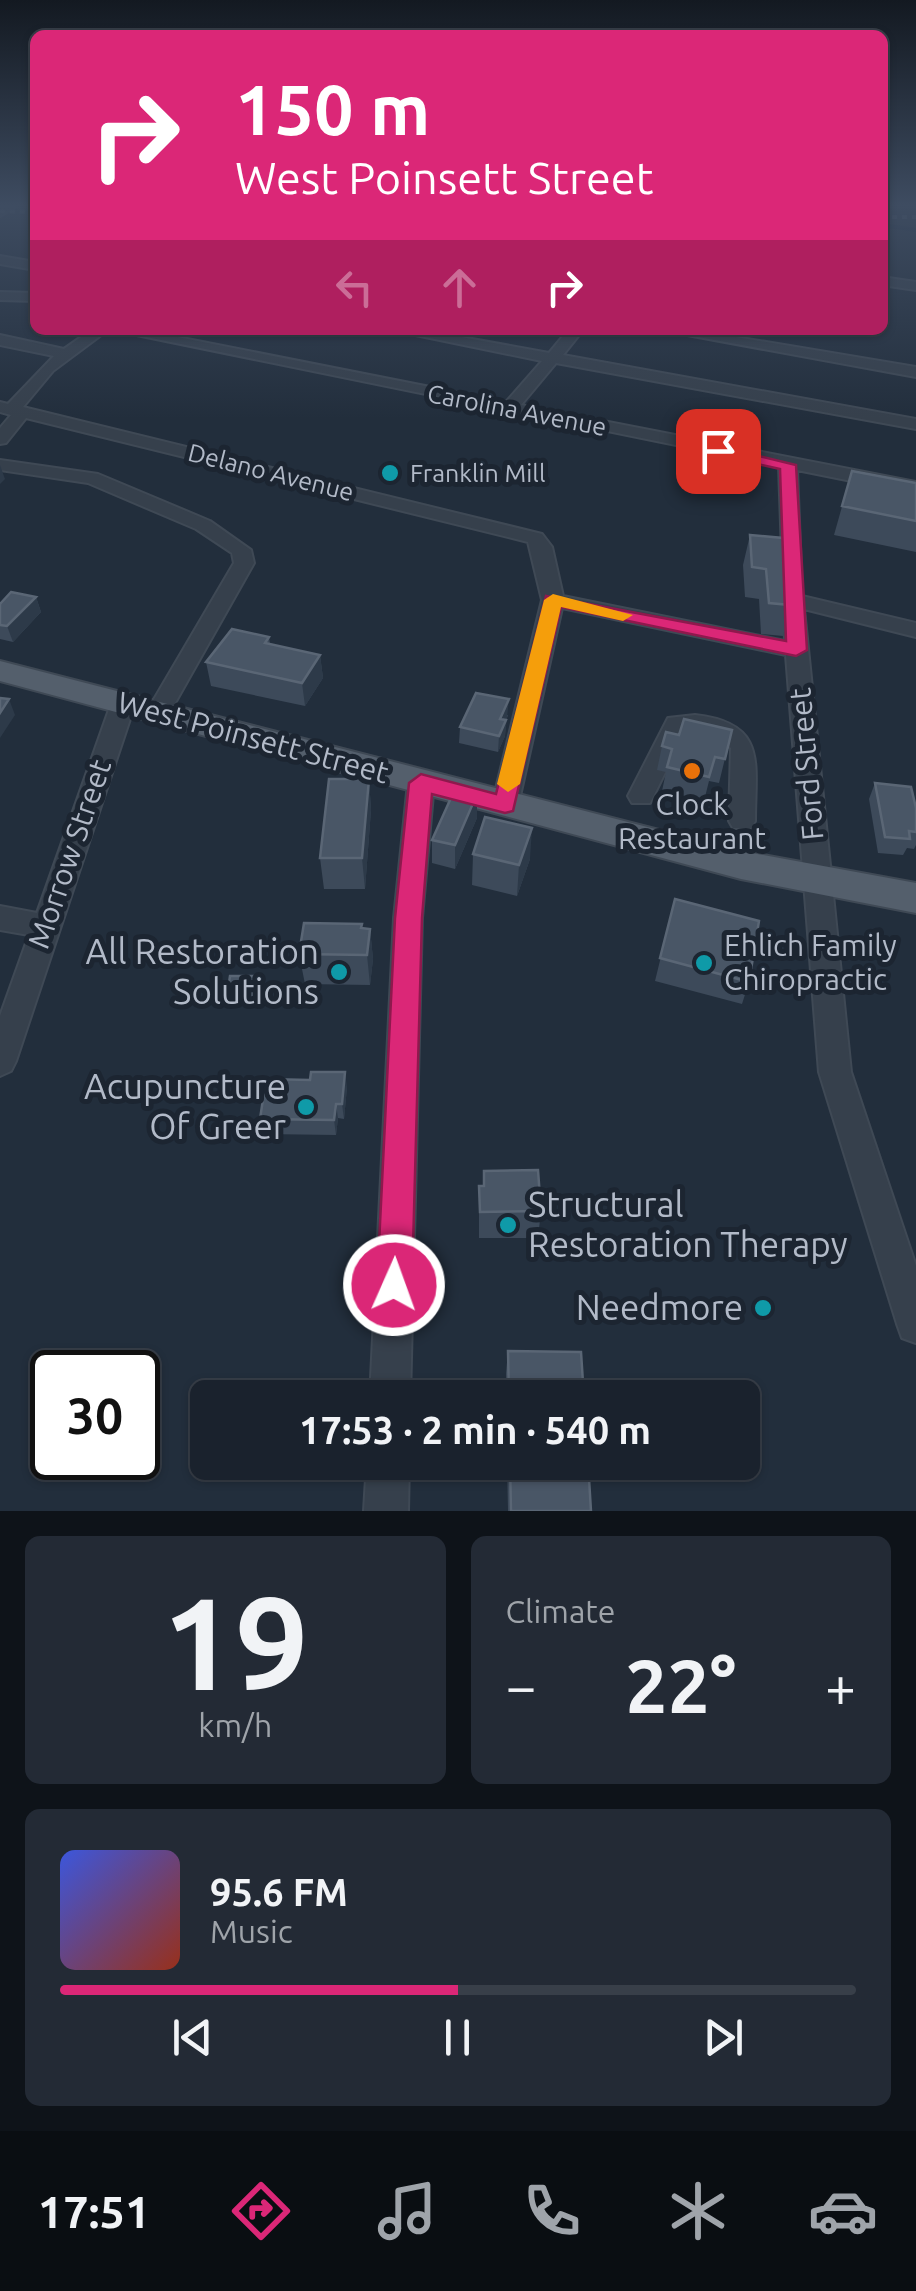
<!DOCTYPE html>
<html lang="en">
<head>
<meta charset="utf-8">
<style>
	body { margin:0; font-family:Ubuntu,sans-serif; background:#232a35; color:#f1f3f6; height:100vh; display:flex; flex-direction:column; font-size:38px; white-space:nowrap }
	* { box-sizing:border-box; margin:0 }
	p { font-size:32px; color:#9fa4aa }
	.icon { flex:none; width:55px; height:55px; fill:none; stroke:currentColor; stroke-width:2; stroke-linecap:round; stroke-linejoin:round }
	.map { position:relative; height:1511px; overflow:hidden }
	.panel { display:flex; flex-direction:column; gap:25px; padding:25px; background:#0e1319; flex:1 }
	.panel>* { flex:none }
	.guide { position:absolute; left:30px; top:30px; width:858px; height:305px; border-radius:15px; box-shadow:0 2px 8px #0004,0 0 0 2px #383f49; background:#db2777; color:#fff; overflow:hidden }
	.speed { position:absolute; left:30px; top:1350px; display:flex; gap:20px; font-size:50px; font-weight:700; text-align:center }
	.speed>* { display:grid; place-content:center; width:130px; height:130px; border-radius:50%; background:#1a222d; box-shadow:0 2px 8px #0004,0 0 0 2px #383f49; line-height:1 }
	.speed .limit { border:5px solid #111; border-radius:15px; background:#fff; color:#111 }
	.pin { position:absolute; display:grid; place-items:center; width:85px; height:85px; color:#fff; margin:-42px; border-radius:20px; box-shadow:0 5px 15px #0006 }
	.me { position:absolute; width:110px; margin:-55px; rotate:2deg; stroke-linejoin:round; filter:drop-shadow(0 0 8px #0008) }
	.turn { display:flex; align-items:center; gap:35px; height:210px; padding:0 40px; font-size:45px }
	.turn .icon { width:130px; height:130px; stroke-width:2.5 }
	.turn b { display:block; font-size:70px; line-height:85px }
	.lanes { display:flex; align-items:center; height:95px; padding:0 40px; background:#0003; justify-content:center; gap:50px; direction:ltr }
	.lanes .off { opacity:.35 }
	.big { font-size:75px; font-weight:700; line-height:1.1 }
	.panel .card { flex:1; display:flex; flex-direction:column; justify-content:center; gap:15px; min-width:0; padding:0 35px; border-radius:15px; background:#232a35 }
	.panel .dial { align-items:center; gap:0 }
	.dial b { font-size:130px; line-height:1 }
	.song { display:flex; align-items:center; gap:30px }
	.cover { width:120px; height:120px; border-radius:15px; background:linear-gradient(135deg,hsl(230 70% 55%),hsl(10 70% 35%)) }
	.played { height:10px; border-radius:5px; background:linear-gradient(90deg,#db2777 50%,#383f49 50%) }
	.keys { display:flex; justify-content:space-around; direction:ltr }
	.heat { display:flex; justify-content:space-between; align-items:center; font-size:55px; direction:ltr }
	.panel .tiles { flex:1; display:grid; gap:25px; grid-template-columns:1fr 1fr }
	.card:last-child { grid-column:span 2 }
	.trip { position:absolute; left:190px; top:1380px; width:570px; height:100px; border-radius:15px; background:#1a222d; box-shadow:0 2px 8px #0004,0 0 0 2px #383f49; font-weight:700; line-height:100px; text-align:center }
	.menu { display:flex; height:160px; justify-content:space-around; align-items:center; background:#0a0e12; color:#9fa4aa }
	.menu .icon { width:70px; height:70px }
	.menu .on { color:#db2777 }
	.menu b { font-size:45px; color:#f1f3f6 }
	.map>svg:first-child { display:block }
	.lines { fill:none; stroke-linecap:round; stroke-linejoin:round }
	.stream { stroke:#16253a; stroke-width:4 }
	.minor-casing { stroke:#3f4955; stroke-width:4 }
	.major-casing { stroke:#3f4955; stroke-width:4 }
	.minor { fill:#36404c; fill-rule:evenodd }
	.major { fill:#545f6c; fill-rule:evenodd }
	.rail { stroke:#586473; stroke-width:4; stroke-dasharray:5 5; stroke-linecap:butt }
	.wall { fill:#3d4a5a }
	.shaded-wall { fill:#2d3a49 }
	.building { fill:#495666; stroke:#5a6675; stroke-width:2.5 }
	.route { fill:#db2777; stroke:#8e194d; stroke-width:2.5 }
	.slow { fill:#f59e0b }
	.culture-dot { fill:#0f9aa8; stroke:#1c2531; stroke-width:4 }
	.food-dot { fill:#e8710a; stroke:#1c2531; stroke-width:4 }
	.labels { text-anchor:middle; stroke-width:10; stroke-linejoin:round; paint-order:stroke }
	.far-street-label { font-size:25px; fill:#b2bac8; stroke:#1c2531 }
	.far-poi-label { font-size:25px; fill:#b2bac8; stroke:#1c2531; text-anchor:start }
	.street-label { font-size:30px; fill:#b2bac8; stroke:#1c2531 }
	.poi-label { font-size:30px; fill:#b2bac8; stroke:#1c2531 }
	.near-poi-label { font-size:35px; fill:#b2bac8; stroke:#1c2531; text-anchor:end }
</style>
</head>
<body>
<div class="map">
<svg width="916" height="1511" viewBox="0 0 916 1511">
	<rect width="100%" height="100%" fill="#222e3c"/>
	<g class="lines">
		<path class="stream" d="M882,225l34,5"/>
		<g class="minor-casing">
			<path id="minor" d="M0,207h14l-14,9z
				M0,256l35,6v8l-35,-6z
				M882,277l34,5v8l-34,-5z
				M0,292l35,1v8l-35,-1z
				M91,330h17l-55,41 -30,36 519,127 10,13 11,49 222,45 -6,-175 -667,-136h30l364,72 36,-41 -151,-31h32l126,23 19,-23h15l-20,25 353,64v10l-360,-66 -35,42 395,77v12l-119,-24 5,126 114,27v14l-112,-28 47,463 65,194v77l-14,-5 -5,-14 -78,-252 -33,-417 -224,-47 -44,197 -4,7h-18l-4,-7 50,-205 -14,-58 -502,-124 -20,25 -6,1v-16l11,-13 -11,-3v-10l8,2 46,-48 -54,-11v-10l64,14z
				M660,330h34l222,37v10z
				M0,460l98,14 112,47 41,29 3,13 -88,156 -8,2 -12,-8 88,-150 -2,-10 -36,-24 -108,-46 -88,-13z
				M123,696l12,8 -119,357 -5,10 -11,5v-60l29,-81 -29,-5v-24l37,7 74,-209z
				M695,715c73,8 60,48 60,106l-4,7h-18l-4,-7 2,-73 -17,-13 -29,-3 -35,71h-18l-4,-7 40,-78z
				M421,774l13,9 -12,135 -12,480h-40l24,-480 14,-135z
				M367,1462h42l-1,49h-44z"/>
		</g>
		<g class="major-casing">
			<path id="major" d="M0,661l741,190 175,32v30l-175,-34 -741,-198z"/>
		</g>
		<use href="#minor" class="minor"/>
		<use href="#major" class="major"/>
		<path class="rail" d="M0,211l35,1
			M882,217h34"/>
	</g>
	<path class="wall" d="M852,471l64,12v69l-82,-17z
		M750,535l41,70 -8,31 -22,-2 -2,-35 -14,-2 -2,-32z
		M36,597l5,15 -28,30 -13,-3v-35z
		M269,637l1,7 50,11 3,23 -18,28 -94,-20 -5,-24z
		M508,715l-2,6 -1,15 -7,16 -39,-9 1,-16z
		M732,730l-13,53 -10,-2 -5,20 -42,-10 4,-19 -9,-2 5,-24 17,-11z
		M369,779l2,31 -6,79h-41l-4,-31z
		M875,783l41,25v37l-2,4 -7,-1 -4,7 -25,-2 -9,-54z
		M477,794v24l-22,51 -23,-6v-23z
		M473,854l57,5 -13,37 -45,-11z
		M675,899l74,83 -7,22 -87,-23z
		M362,924v5h8l3,30 -3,26 -65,-1 -6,-30z
		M255,976l2,8 -3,21h-25l-2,-8z
		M347,1087l-3,32 -6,-1 -2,17 -72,-1 -4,-15z
		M479,1186l62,25 -3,27h-59z
		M508,1351l76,47h-78v-25z
		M507,1462h81l3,49h-83z"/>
	<path class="shaded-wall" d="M0,465l5,14 -5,5z
		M36,597l5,15 -28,30 -6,-16z
		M320,655l3,23 -18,28 -3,-23z
		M9,699l6,16 -15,23v-25z
		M509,699l-4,37 -7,16 2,-33z
		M369,779l2,31 -6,79 -3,-31z
		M477,794v24l-22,51v-24z
		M532,828l-2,31 -13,37 2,-31z
		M370,929l3,30 -3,26 -3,-30z
		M255,976l2,8 -3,21 -2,-8z
		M345,1072l2,15 -3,32 -2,-15z
		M336,1104l2,14 -2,17 -2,-15z"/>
	<path class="building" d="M852,471l64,12v38l-74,-15z
		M750,535l33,3 8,67 -22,-2 -3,-34 -14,-2z
		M11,592l25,5 -29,29 -7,-1v-21z
		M232,629l37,8 -4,6 55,12 -18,28 -96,-21z
		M476,693l33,6 -9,20 6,1 -7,16 -39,-9z
		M0,698l9,1 -9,14z
		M684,719l48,11 -7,29 -10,-2 -6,20 -42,-10 5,-18 -10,-3 4,-14 13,3z
		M329,779h40l-7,79h-42z
		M875,783l36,4 5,21v24l-7,-1 1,8 -25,-2z
		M455,789l22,5 -22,51 -23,-5z
		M485,817l47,11 -13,37 -46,-11z
		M675,899l84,22 -10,61 -89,-24z
		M304,923l58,1 -1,4 9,1 -3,26 -68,-1z
		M230,976h25l-3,21h-25z
		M311,1072h34l-3,32h-6l-2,16 -74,-1 6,-40 44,1z
		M538,1170l3,41 -61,1 -1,-26h5v-15z
		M508,1351l73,1 3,46h-75z
		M510,1462h78l3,49h-80z"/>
	<linearGradient id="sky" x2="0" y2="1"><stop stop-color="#131921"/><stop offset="0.49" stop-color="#3e4c61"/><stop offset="1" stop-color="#3e4c61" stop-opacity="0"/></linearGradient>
	<rect width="916" height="419" fill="url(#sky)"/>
	<path class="route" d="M718,446l78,19 11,185 -11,6 -235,-49 -48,204 -8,2 -73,-19 -10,124 -10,367 -5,12 -13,5 -12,-5 -5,-12 18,-367 14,-135 12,-9 75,20 50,-198 240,45 -6,-172 -67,-15 -3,-3z"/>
	<path class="slow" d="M553,594l80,21 -10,6 -62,-14 -41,177 -12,8 -11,-8 47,-184z"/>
	<g class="culture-dot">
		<circle cx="390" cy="473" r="10"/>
		<circle cx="704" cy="963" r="10"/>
		<circle cx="339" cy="972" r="10"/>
		<circle cx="306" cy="1107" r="10"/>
		<circle cx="508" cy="1225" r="10"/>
		<circle cx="763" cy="1308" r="10"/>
	</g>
	<circle class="food-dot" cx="692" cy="771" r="10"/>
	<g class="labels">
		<g class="far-street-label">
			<text transform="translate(517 410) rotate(11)" y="9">Carolina Avenue</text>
			<text transform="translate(271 472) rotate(14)" y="9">Delano Avenue</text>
		</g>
		<g class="far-poi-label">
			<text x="410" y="482">Franklin Mill</text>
		</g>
		<g class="street-label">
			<text transform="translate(253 738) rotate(15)" y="10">West Poinsett Street</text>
			<text transform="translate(807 764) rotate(-95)" y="10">Ford Street</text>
			<text transform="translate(70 854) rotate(-71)" y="10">Morrow Street</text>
		</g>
		<g class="poi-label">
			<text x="692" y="815">Clock<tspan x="692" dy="34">Restaurant</tspan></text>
			<text x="724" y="956" text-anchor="start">Ehlich Family<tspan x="724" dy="34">Chiropractic</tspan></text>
		</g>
		<g class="near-poi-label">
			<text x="319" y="964">All Restoration<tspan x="319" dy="40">Solutions</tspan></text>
			<text x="286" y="1099">Acupuncture<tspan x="286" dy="40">Of Greer</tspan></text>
			<text x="528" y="1217" text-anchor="start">Structural<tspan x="528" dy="40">Restoration Therapy</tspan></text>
			<text x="743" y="1320">Needmore</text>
		</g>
	</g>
</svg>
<div class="speed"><div class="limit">30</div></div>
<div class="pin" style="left:718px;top:451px;background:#d93025"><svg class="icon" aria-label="arrive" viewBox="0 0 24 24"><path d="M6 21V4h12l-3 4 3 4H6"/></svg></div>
<svg class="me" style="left:394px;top:1285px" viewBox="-20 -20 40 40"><circle r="17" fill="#db2777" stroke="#fff" stroke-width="3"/><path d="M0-11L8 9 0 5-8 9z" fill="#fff"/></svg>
<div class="trip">17:53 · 2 min · 540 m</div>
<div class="guide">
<div class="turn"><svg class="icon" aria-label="right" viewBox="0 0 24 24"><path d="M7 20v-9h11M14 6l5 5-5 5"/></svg><div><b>150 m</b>West Poinsett Street</div></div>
<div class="lanes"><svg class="icon off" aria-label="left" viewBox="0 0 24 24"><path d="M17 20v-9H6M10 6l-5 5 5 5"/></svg><svg class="icon off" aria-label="ahead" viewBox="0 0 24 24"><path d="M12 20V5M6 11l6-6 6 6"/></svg><svg class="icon" aria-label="right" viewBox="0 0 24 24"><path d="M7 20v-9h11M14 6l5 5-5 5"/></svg></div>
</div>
</div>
<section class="panel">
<div class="tiles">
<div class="card dial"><b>19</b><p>km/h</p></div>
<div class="card"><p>Climate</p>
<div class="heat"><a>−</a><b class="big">22°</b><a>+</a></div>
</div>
<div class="card">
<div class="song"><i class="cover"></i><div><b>95.6 FM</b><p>Music</p></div></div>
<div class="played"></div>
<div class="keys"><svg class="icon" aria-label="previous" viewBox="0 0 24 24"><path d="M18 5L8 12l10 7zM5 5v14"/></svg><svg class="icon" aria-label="pause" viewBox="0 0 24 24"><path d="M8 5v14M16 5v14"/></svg><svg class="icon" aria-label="next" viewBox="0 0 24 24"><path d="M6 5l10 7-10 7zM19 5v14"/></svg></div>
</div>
</div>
</section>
<nav class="menu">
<b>17:51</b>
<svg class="icon on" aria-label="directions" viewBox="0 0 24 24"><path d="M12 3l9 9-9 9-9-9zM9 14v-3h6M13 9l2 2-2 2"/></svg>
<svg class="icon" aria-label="music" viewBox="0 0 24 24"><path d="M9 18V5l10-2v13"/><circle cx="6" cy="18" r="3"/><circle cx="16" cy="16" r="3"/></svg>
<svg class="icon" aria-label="phone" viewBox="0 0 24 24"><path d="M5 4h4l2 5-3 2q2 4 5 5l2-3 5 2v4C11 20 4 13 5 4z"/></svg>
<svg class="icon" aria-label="climate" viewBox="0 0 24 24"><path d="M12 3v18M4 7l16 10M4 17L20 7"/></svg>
<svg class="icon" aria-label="car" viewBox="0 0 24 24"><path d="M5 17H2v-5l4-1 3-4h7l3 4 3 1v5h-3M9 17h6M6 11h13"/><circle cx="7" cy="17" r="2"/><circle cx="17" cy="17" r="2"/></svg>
</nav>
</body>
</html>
